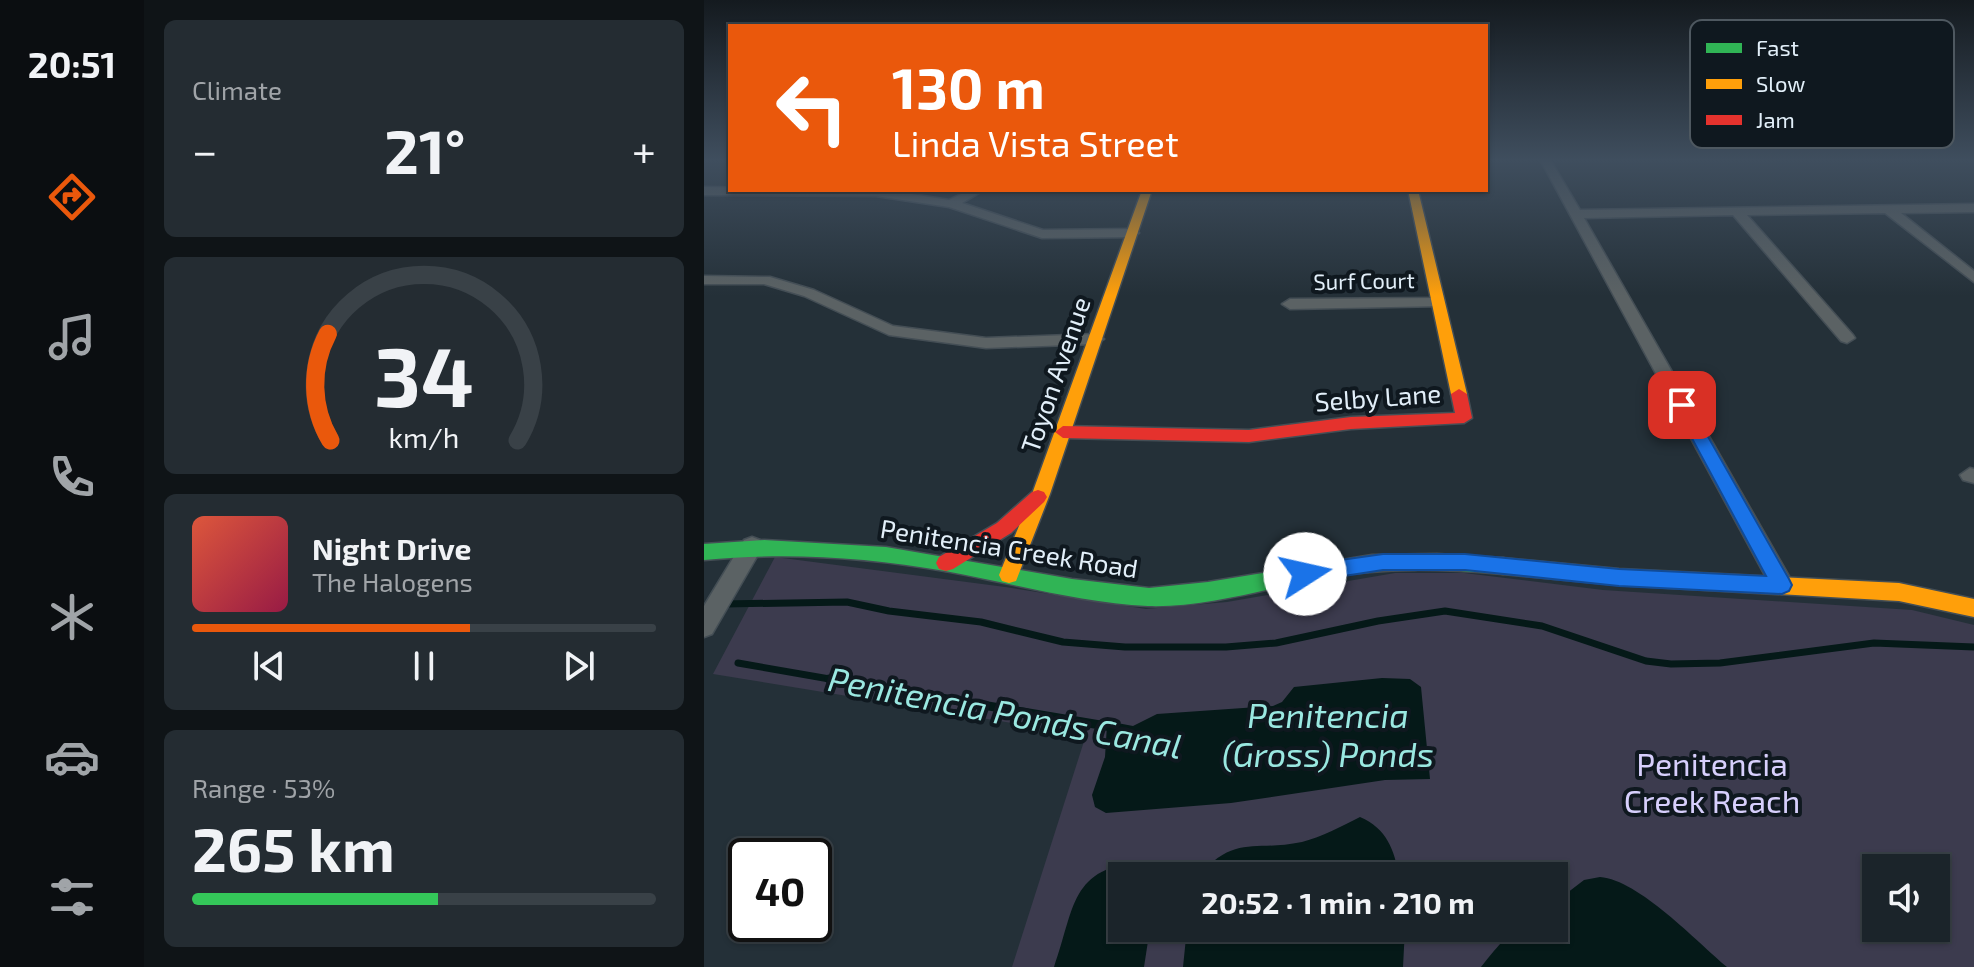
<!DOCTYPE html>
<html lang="en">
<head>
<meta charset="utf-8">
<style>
	body { margin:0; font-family:"Exo 2",sans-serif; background:#242c32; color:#f1f3f6; height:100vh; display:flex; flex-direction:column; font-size:30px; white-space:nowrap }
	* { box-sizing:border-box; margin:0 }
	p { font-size:26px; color:#a0a4a8 }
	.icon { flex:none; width:44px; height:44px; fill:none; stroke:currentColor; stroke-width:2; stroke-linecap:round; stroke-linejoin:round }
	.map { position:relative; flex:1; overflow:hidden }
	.sheet { display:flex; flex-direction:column; gap:20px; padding:20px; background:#0f1417; width:560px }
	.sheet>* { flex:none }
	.banner { position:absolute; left:24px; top:24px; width:760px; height:168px; border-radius:0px; box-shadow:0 2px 6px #0004,0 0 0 2px #394147; background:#ea580c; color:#fff; overflow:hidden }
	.tools { position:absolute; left:1158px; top:854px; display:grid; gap:16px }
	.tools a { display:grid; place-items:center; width:88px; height:88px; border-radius:0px; background:#1b242a; box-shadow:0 2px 6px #0004,0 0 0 2px #394147; font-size:40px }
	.speed { position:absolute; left:24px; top:838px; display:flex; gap:16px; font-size:40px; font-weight:700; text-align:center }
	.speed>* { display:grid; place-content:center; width:104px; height:104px; border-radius:50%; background:#1b242a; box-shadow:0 2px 6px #0004,0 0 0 2px #394147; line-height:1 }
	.speed .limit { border:4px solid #111; border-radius:12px; background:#fff; color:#111 }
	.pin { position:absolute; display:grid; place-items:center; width:68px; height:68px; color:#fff; margin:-34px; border-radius:16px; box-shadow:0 4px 12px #0006 }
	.me { position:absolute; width:88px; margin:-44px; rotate:80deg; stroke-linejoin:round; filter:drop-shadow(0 0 6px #0008) }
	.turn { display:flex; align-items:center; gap:28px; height:168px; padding:0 32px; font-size:36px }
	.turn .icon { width:104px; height:104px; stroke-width:2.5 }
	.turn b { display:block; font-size:56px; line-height:68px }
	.big { font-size:60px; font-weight:700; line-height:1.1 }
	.sheet .card { flex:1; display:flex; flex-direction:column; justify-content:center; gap:12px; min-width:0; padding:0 28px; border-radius:12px; background:#242c32 }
	.sheet .dial { align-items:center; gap:0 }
	.dial svg { height:208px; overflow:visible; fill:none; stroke:#394147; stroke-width:7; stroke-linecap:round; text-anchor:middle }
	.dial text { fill:#f1f3f6; stroke:none }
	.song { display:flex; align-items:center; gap:24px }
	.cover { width:96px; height:96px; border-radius:12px; background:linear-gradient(135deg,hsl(10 70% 55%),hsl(340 70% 35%)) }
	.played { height:8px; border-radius:4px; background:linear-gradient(90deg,#ea580c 60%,#394147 60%) }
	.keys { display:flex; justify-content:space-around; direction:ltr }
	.heat { display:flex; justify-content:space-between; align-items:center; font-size:44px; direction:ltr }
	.charge { height:12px; border-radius:6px; background:linear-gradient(90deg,#34c759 53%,#394147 0) }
	.trip { position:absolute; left:404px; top:862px; width:460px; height:80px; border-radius:0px; background:#1b242a; box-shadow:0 2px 6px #0004,0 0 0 2px #394147; font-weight:700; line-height:80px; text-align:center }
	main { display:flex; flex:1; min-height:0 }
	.dock { display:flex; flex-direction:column; width:144px; justify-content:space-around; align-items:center; background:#0b0e11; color:#a0a4a8 }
	.dock .icon { width:56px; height:56px }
	.dock .current { color:#ea580c }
	.dock b { font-size:36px; color:#f1f3f6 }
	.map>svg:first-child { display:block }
	.green { fill:#3c3b4e; fill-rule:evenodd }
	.water { fill:#051918 }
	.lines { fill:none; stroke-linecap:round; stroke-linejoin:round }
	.stream-far1 { stroke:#051918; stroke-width:7 }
	.stream { stroke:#051918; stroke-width:9 }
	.street-casing { stroke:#444e55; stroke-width:3 }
	.fast-casing { stroke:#444e55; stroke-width:3 }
	.slow-casing { stroke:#444e55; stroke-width:3 }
	.jam-casing { stroke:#444e55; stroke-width:3 }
	.street { fill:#5b6264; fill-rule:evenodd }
	.fast { fill:#30b455; fill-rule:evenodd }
	.slow { fill:#ff9f0a; fill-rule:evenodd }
	.jam { fill:#e5322d; fill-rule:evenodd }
	.route { fill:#1a73e8; stroke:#114b97; stroke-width:2 }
	.labels { text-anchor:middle; stroke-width:8; stroke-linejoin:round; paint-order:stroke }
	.far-street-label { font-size:22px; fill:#e2eff9; stroke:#0f181f }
	.street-label { font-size:26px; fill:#e2eff9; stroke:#0f181f }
	.near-park-label { font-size:32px; fill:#d7cffc; stroke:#0f181f }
	.near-water-label { font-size:34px; font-style:italic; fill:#9ae8e1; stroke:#0f181f }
	.key { fill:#0f181f; stroke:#4e5860; stroke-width:2 }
	.key-label { font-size:22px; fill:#e2eff9 }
</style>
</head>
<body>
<main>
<nav class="dock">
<b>20:51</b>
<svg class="icon current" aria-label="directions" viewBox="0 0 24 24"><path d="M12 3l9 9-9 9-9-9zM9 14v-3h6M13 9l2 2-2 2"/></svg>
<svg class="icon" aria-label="music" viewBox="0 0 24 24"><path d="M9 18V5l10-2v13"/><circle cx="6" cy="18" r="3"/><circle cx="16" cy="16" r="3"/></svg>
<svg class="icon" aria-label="phone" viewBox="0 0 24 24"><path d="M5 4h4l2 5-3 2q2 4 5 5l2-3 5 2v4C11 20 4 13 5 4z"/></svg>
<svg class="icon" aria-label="climate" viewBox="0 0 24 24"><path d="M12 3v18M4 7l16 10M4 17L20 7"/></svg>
<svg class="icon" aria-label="car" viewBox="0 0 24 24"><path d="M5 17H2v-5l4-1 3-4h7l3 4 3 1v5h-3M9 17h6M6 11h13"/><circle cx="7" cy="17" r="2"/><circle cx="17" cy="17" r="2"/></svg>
<svg class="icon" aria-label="filters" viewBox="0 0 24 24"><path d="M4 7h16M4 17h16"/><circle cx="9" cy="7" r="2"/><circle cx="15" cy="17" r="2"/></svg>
</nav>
<section class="sheet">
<div class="card"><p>Climate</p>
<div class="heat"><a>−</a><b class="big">21°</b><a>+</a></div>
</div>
<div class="card dial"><svg viewBox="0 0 100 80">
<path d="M14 69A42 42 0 1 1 86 69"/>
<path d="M14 69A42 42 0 0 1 13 28" stroke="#ea580c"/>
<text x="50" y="56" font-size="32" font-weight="700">34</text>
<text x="50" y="72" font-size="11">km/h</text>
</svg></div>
<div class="card">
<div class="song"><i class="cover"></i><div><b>Night Drive</b><p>The Halogens</p></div></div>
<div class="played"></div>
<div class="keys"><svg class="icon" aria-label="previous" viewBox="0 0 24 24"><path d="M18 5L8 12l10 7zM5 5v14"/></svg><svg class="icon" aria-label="pause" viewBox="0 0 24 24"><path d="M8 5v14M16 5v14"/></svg><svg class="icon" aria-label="next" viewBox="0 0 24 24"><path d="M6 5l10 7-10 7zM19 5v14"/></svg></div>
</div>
<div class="card"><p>Range · 53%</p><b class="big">265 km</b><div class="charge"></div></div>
</section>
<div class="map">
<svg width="1270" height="967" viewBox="0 0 1270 967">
	<rect width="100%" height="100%" fill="#243038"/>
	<path class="green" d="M71,557l230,30 141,22 81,-7 168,-29h69l139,17 309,20 62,15v342h-962l74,-232 -373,-61zM1172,868h60v60h-60zM418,876h432v52h-432z"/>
	<path class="water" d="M678,678l28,1 11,8 9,92 -45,1 -154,23 -125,10 -11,-6 -3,-12 13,-38 2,-32 5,-3 21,4 24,-12 116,-8 9,-4 12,-15z
		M656,817c27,12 34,32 39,59h-200c36,-42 55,-24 103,-34 20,-5 40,-16 58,-25z
		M441,862l7,14h-30v52h28l-6,39h-90c21,-58 15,-101 91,-105z
		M896,877c39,3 97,65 127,90h-246c28,-34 28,-39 73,-39v-25l30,-23z
		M483,928h218l-2,39h-220z"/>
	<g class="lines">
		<path class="stream-far1" d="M20,604l123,-2 42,9 92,11 82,20 62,5h101l50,-4 102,-22 67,-10 97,15 104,35 25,3 49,-1 154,-20 100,4
			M34,663l103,18"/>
		<path class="stream" d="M125,679l283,48"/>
		<g class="street-casing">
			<path id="street" d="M837,161h10l29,49 394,-6v8l-73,1 73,58v11l-89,-69 -138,2 106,120 2,3 -8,5 -6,-2 -108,-126 -149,3 206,360 3,7 -3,7 -8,2 -8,-2z
				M0,187l182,3 63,10 20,-10h15l-22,13 81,27 89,-1 7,4 -7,4 -90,1 -93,-31 -73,-11 -172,-1z
				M0,276l66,1 44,13 79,36 93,12 110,-4 8,5 -8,5 -110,4 -97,-13 -85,-39 -40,-12h-60z
				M734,298l5,2v6l-153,3 -8,-5 8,-5z
				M1266,468l4,1v14l-11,-3 -3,-5z
				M48,537l8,3 3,6 -51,88 -8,3v-31l40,-66z"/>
		</g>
		<g class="fast-casing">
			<path id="fast" d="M60,540l122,7 186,32 77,9 59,-6 164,-27 65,-1 66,4 7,2 3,6 -3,6 -7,2c-59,-5 -117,-7 -175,3 -57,10 -122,31 -180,29 -68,-3 -136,-23 -203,-35 -80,-14 -160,-19 -241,-11v-16z"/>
		</g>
		<g class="slow-casing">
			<path id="slow" d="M438,190h10l-102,304 -34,87 -7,2 -7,-2 -3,-6 33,-81z
				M704,190h10l49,204 -8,5 -8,-5z
				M799,558l116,11 280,14 75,16v18l-75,-16 -280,-16 -116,-11 -7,-2 -3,-6 3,-6z"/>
		</g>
		<g class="jam-casing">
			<path id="jam" d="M755,389l8,5 5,24 -8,5 -113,6 -102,13 -186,-4 -8,-6 8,-6 186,4 102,-13 104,-4 -4,-19z
				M334,490l6,2 3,5 -3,5 -33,31 -58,36 -7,2 -7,-2 -3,-6 3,-6 58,-34 35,-31z"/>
		</g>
		<use href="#street" class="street"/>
		<use href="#fast" class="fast"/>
		<use href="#slow" class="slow"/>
		<use href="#jam" class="jam"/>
	</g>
	<linearGradient id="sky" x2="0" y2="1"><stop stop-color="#141a1f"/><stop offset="0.54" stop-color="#3f4e5e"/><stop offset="1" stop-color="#3f4e5e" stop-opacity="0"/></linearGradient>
	<rect width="1270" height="296" fill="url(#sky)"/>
	<path class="route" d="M978,400l8,5 99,174 3,6 -3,6 -7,3 -163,-8 -154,-16h-82l-78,12 -8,-2 -3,-6 3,-6 8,-3 78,-11h82l154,15 147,7 -92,-171z"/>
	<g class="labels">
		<g class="far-street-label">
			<text transform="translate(660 281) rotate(-1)" y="8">Surf Court</text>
		</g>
		<g class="street-label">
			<text transform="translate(352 375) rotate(-71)" y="9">Toyon Avenue</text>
			<text transform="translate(674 398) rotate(-4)" y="9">Selby Lane</text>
			<text transform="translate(305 549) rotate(9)" y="9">Penitencia Creek Road</text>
		</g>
		<g class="near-park-label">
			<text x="1008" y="776">Penitencia<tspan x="1008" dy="37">Creek Reach</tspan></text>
		</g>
		<g class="near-water-label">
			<text transform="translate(301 713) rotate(11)" y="12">Penitencia Ponds Canal</text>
			<text x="624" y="728">Penitencia<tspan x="624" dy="39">(Gross) Ponds</tspan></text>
		</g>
	</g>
	<rect x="986" y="20" width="264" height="128" rx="12" class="key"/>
	<rect x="1002" y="43" width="36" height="10" fill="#30b455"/>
	<rect x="1002" y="79" width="36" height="10" fill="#ff9f0a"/>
	<rect x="1002" y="115" width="36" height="10" fill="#e5322d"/>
	<g class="key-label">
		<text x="1052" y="56">Fast</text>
		<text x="1052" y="92">Slow</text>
		<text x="1052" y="128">Jam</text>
	</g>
</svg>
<div class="tools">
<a><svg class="icon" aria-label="sound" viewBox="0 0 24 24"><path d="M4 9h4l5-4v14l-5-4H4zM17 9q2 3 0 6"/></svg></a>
</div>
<div class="speed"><div class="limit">40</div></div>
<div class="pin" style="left:978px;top:405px;background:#d93025"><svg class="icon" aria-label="arrive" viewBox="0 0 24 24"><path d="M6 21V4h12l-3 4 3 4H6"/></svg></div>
<svg class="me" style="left:601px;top:574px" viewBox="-20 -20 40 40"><circle r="19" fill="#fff"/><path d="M0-13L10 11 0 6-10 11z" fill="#1a73e8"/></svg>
<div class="trip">20:52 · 1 min · 210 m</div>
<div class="banner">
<div class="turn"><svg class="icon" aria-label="left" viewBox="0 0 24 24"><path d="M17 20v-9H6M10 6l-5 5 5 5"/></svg><div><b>130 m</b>Linda Vista Street</div></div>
</div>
</div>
</main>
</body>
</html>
